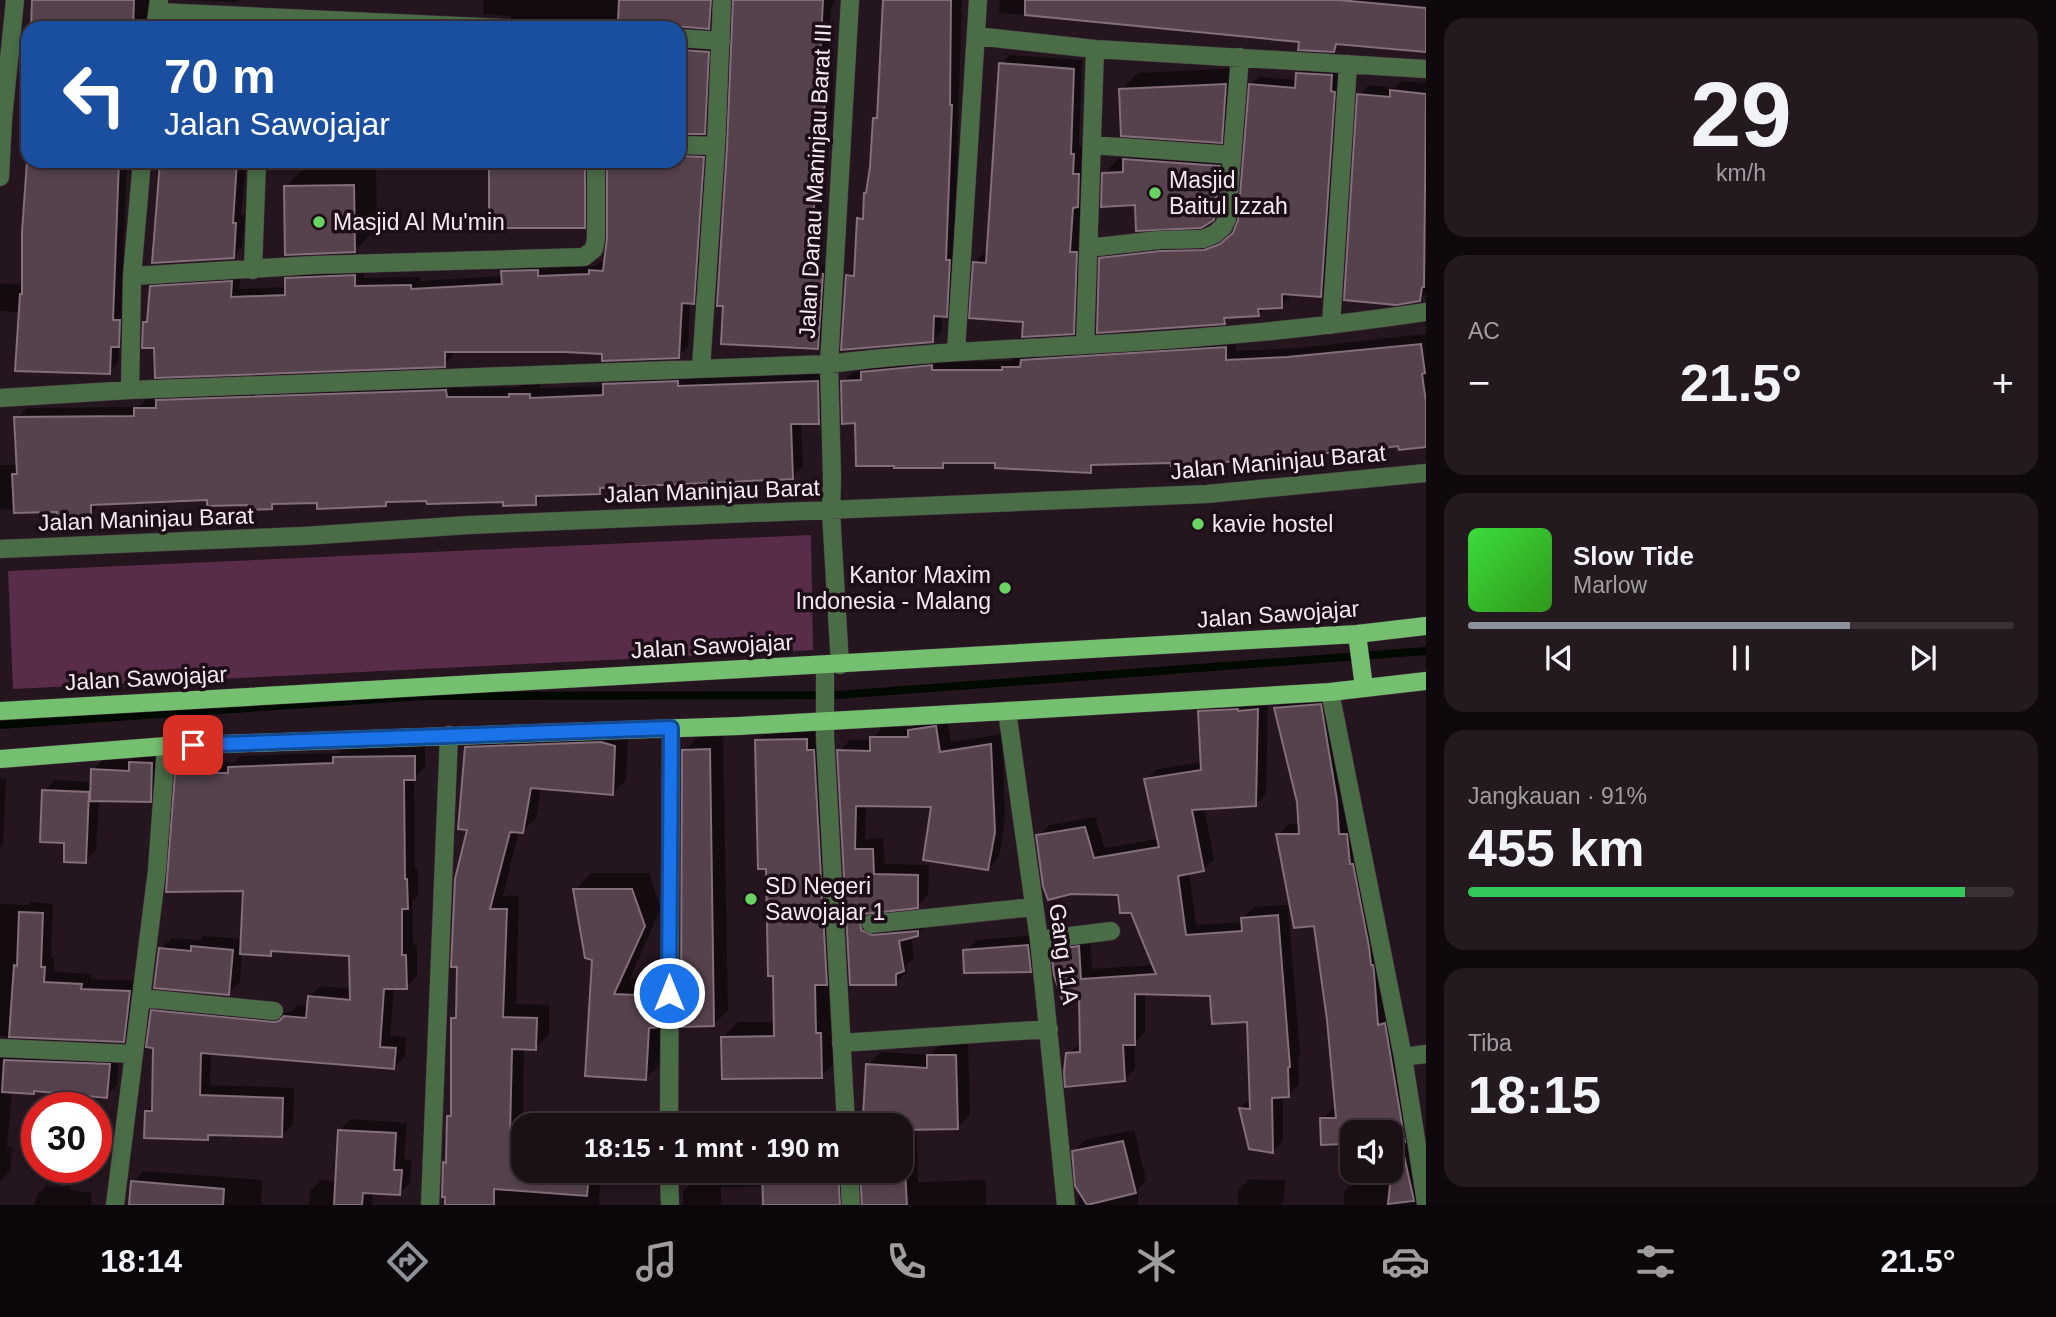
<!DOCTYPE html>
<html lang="id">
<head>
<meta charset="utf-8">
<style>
	body { margin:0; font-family:Arial,sans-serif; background:#251920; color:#f1f3f6; height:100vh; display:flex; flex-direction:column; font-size:26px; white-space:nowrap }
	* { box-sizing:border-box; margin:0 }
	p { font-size:23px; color:#a09da1 }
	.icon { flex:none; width:38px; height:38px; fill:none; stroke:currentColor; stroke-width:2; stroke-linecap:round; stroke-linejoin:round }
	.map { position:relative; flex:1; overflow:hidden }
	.drawer { display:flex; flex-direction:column; gap:18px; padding:18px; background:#0f090d; width:630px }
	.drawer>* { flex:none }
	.hud { position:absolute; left:21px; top:21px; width:665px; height:147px; border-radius:21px; box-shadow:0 4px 10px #0003,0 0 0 2px #3a3036; background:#1a4fa0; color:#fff; overflow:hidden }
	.fabs { position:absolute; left:1340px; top:1120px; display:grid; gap:14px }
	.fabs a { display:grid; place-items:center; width:63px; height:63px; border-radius:14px; background:#1c1017; box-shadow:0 4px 10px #0003,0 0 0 2px #3a3036; font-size:35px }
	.speed { position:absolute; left:21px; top:1092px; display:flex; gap:14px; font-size:35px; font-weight:700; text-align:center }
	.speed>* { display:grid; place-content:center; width:91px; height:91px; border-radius:50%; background:#1c1017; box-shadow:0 4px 10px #0003,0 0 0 2px #3a3036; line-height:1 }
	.speed .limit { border:10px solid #d22; background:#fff; color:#111 }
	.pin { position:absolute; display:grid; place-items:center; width:60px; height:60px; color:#fff; margin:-30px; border-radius:14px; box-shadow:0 4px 10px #0006 }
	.me { position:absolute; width:77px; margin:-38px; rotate:0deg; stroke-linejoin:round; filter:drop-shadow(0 0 5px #0008) }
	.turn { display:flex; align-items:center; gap:24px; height:147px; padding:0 28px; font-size:32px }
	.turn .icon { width:91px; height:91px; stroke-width:2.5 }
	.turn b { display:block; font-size:49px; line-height:60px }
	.big { font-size:52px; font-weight:700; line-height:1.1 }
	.drawer .tile { flex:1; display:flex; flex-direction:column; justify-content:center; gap:10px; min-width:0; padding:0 24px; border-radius:21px; background:#251920 }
	.drawer .dial { align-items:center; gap:0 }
	.dial b { font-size:91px; line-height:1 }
	.song { display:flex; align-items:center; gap:21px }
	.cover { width:84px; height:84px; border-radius:10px; background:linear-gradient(135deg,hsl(120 70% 55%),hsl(110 70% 35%)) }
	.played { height:7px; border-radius:4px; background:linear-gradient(90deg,#8c9099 70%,#3a3036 70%) }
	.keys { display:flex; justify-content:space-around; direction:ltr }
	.heat { display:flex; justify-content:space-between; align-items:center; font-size:38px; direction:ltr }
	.charge { height:10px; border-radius:5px; background:linear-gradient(90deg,#34c759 91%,#3a3036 0) }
	.trip { position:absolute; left:511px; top:1113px; width:402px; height:70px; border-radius:21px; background:#1c1017; box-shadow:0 4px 10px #0003,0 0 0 2px #3a3036; font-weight:700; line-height:70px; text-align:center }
	.menu { display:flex; height:112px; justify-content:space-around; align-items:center; background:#0b0609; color:#a09da1 }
	.menu .icon { width:49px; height:49px }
	.menu .on { color:#8c9099 }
	.menu b { font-size:32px; color:#f1f3f6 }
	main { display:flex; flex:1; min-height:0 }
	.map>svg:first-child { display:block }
	.green { fill:#592d49 }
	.shadow { fill:#0007; fill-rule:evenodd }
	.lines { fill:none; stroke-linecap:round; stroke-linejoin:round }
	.stream { stroke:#000900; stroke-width:8 }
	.building { fill:#55424d; stroke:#836e7a; stroke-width:2 }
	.minor-casing { stroke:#42333c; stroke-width:19 }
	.primary-casing { stroke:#42333c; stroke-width:19 }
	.minor { stroke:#4a6c47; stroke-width:18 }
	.primary { stroke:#75bf70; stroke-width:18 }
	.route-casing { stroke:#114b97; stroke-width:18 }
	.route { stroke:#1a73e8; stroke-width:12 }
	.poi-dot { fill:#69d464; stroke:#1c0d16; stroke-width:2.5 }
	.labels { text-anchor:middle; stroke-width:7; stroke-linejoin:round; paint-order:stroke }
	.poi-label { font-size:23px; fill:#f5e9f0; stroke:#1c0d16; text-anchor:start }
	.street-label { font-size:23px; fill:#f5e9f0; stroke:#1c0d16 }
</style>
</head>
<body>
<main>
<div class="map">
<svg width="1426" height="1205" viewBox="0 0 1426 1205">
	<rect width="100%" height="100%" fill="#25151f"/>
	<path class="green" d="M811,535l2,115 -800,39 -5,-118z"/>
	<path class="shadow" d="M33,0h122l2,28h-125z
		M184,0h54l-2,2z
		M484,0h235l-1,18 -9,9 -33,-1 1,2h-161l-6,-12 -27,-2z
		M735,0h100l-4,8 -4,62h6l-1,50 -2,2 -4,59 -3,3 -4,80 12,1 -4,73 -9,9z
		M884,0h78l-8,251 1,55 -9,9h-4v16l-10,10 -85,-65 9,-8 2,-49 7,-7 10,-93 4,-4z
		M1000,0h426v50l-85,-7 -8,7 -32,-10 -186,-19 -116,-8z
		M178,15l114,10v3h-124z
		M679,35l38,8 -3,80 -10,10h-25z
		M1010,55l72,5 -3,86h4l-2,20h7l-7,36 -3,42h7l-3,79 -9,9 -48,-12 -50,-58 9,-9 4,1 13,-190z
		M1305,66l34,2 -2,16 5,1 -14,203 -7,8 -32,-3v5l-7,8 -16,1 -8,8 -28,1 -6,6 -123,-63 8,-8 104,-8 19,-8 8,-15 11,-136 8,-7 38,3 1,-7z
		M1242,68l-4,56 -17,17 -100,-51 17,-17z
		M1402,81l24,2v210l-6,7 -61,-205 10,-10 26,3z
		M28,91v51h-3z
		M679,143l33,5 -10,145 -9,9h-3l-2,45 -10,9 -113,-6h-112v6l-9,9 -289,-18 -11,-24 5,-5 2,-31 10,-9 80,-5 -2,16 48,-2v-8l9,-9 68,-3v11l56,-1v4l83,-5v-4l9,-10 35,-1v6l48,-1 5,-4h6l3,-24v-77h70z
		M1140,144l94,7 -5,52 -16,16 -76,-16 -33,-29 15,-16h7z
		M28,161h99l-6,150 7,1v24l-9,9 -1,18 -9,10 -89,-61 -20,-1v-28l23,2 1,-53z
		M161,161h85l-5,54h4l-3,32 -9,10 -79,5z
		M490,161h109v50l-15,15z
		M308,164h68l1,64 -23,23 -68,-65z
		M1426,334v110l-63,2 -191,15 -74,2 -8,8 -93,-10 -51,1 -4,4 -85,-44 -14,-40 10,-10 11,-1 9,-9 137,-1 4,-3h11l8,-7 202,-14 1,14 62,-3z
		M828,372l1,40 -11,10h-17l2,44 -11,11 -187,9 -5,6 -55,2 -10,9 -107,-4 -38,1 -5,4 -66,-3 -43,2 -5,4 -62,-9 -108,5 -11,11 -90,-5v-44h18l-2,-46 11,-11 111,-1 9,-8 13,-1 8,-7 288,-11 1,8 62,-1 3,-3h18v4l65,-2 10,-12z
		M1331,694l95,511h-82v-13l11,-11 37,1 1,-9 -13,-2h11v-39h-38l-8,10 -23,-23 11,-11h4l-21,-184 -38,-89 11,-11h12l-2,-22 -23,-94 11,-10z
		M1268,699l-2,95 -11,11 -51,3 10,51 -11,11 -14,3 7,52 47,-3v-4l11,-11 34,-2 12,150 -2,2 1,27 -11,11h-5v46l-10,10 -33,-43 12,-11 -3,-77 -37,-26 -67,-1v39l-11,12 1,25 -11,11 -56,-26 13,-11v-47l-28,-45 11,-11 26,-4 2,33 62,-4 -22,-54 -13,-18 -81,-57 11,-11 46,-8 10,31 54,-9 -13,-59 11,-11 46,-7 -3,-50 11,-11z
		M947,716l4,26 51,-8 3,85 -6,38 -11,12 -55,-64h-67l-1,34 18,-1 2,26 44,1 -1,30 -11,11 -46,5 1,8 56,4 -11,12 -6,1 3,22 -8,8 1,6 -12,11h-44l-12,-232 11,-11h22l11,-14 30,1 8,-7z
		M821,725l20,243 -12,12 1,39h6l1,42 -16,15 -98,-39 15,-15h38l-9,-155 -10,-126 15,-15z
		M628,733l-2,47 -14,14 -71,-7 -5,31 -14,13h-3l-16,65h16l-3,108 33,1v29l-14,14h-11l-1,74 48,3h-48v46h78l-2,34h-152l-2,-42 3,-3 1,-43 3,-4 1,-94 5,-5 12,-186 -3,-80 14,-14z
		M723,736l5,274 -14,14 -30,-273 14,-14z
		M425,745v22l-11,11 1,91h3v27l-6,5 1,44h4v31l-11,11h-12l-4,49 16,1 -1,19 -11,11 -183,-15 -1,33 84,3 -1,36 -12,11 -69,-2 -4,5 -62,-27 8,-7 -1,-93 11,-11 122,12 6,-1 5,-6 12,1v-9l11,-11 32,3 -1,-35 -76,-5 -5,5 -28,-1 -2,29 -11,11 -69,-44 12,-11 28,2 4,-4 39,3 2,-49 -68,-116 11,-11 47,-1 6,-6 99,-3 6,-7zM317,995l42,4v3l-42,-3z
		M142,752l20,1 -1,36 -11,11 -51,-1 -3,51 -11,11 -19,-19 -22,-51 11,-11 37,2 1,-12 11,-11 29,1z
		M0,778l6,1 -3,65 -3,3z
		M591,873h58l12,35 -31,70 44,2 -11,81 -17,17 -53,-119 -18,-69z
		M31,902l22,2 -2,53h3v15l37,2v5l49,2 -6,49 -11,10 -123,-4v-132l28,1z
		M1039,935l2,24 -11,11 -65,-19 11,-11z
		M0,1042l119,12 -2,31 -11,11 -70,-7 -3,4 -21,-2 -5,56h5l-2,24 -10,10z
		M941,1043h27l2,71 -12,13 -42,1 2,54 68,-2v25h-222v-19l-43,1v18h-38v-14l11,-11 24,-1v-8h133l3,28 10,5 -3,-33h40v-46h-114l2,-2 64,-1 11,1 4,-58 13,-13 49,3z
		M616,1112h37v13h-48z
		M351,1119l56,4 -3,36 8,1 -2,22 -11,12 -26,-2 -1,13h-63l1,-14 11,-11 16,2 3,-52z
		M1134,1130l12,50 -8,9v16h-59l-5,-54 11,-11z
		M144,1171l118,9 -1,25h-130l2,-23z
		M1249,1179l36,1 -1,21 -3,4h-43v-14z
		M46,1186l24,1v3l22,3 -1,12h-56l1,-9z"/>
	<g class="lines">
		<path class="stream" d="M0,725l423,-29 414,-1 589,-44"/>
	</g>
	<path class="building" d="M32,0h102l-1,28h-102z
		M619,0h92l-2,29 -91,-8z
		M733,0h90l-4,78 6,1 -1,52h-3l-3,61h-3l-5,81 13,1 -5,75 -97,-5 2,-38h-6l10,-159z
		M883,0h68l-1,105h2l-6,155h4l-3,57 -13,-1 -1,26 -92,8 5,-75 8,1 3,-58 6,1 1,-26h2l4,-26 3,-49h4z
		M1025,0h314l87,8v44l-90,-8 -2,8 -36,-2 1,-8 -274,-27z
		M682,50l27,2 -4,82h-26z
		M999,63l75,6 -3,85h3l-1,20h6l-1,33 -5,1 -3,44h7l-3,82 -52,3 1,-15 -54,-4 4,-56 13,1z
		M1296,73l36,2 -1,16 4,1 -14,205 -39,-3v14l-24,1 1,7 -35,2 1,6 -128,9 2,-75 61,-7 44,-1 16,-6 13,-11 5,-13 11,-136 46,4z
		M1226,84l-4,59 -101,-7 -2,-47z
		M1390,90l36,4 -2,193h-2l-2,14 -24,4 -52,-5 13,-206 33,3z
		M679,156l25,1 -10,147 -12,-1 -3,55 -77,3v-7l-37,-2h-120v15l-290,11 -1,-30h-12l1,-26h4l3,-36 82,-5 -1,16 54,-2v-17l70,-3v11l56,-1v4l91,-5 -1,-13 37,-1v6l51,-2v-4l14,1 4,-33v-77h72z
		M1123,159l97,7 -6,54 -13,8 -65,3 -1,-26 -34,2 1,-34 21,-1z
		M27,161h92l-6,159h7l-1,27h-8l-1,27 -95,-3 5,-77h2v-62z
		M201,161h36l-4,62h3l-2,35 -82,5 8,-101 41,3z
		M489,161h96v67h-96z
		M354,185l1,67 -70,3 -1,-69z
		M1421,344l4,29 -3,1 4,28v45l-27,3 -1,-4 -36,5 -1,-3 -41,6v1l-149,11v-3l-80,2v8l-96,-5v-5h-52v5h-49v-2h-38l-1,-43 -13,1 -1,-43 20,-1v-8l71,-7v5h70v-3h18l1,-7 205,-13v13l61,-3z
		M678,381v5l140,-5 1,43h-28l2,55 -193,9v6l-64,2v9l-33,1v-4l-76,2 -1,-3 -40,1v4l-69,3v-6l-45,1v5l-24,1 -1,-5 -40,1v-6l-116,5v10l-34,1v-4l-43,1 -2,-39h5l-3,-57 120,-1v-8h22v-8l290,-10 1,7h62v-3h21v4l73,-3v-11z
		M1321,704l16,96 2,34h8l3,30h3l16,83 2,18h2l1,7 4,53 7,-2 20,119h-4l13,59 -26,3 3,-29 -21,-4h21v-39h-38v36l-10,-2v-22l-22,1 -1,-27h16l-9,-98 -13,-94 -20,2 -18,-94h23l-2,-32 -23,-94z
		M1238,709v2l20,-2 -2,97 -64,4 12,61 -26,5 8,59 56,-4 -1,-13 37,-3 12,152 -2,1 1,29 -17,1 1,55 -24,-4 -10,-41 11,1 -3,-87 -35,2 -2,-28 -75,-2v51h-12l2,36 -60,6 -1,-15 2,-19 14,-1 -1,-54 -16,5 -9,-28 -3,-25 28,-4 2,33 75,-5 -25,-61h-11l-2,-18 -47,-1 -23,6 -5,-14 -7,-51 49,-8 9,31 65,-11 -15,-68 57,-9 -3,-59z
		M936,726l4,26 51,-8 4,88 -7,38 -65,-10 8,-53 -75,-1 -1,43h18l1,25 44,1v33l-53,6 -5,6 1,10 11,5 46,-4v5l-19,5 5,30 -8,3v11h-46l-13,-235 33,1v-14h38v-7z
		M807,739v11h7l13,235h-12l1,48h5l1,45 -100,1 -1,-42 53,-1 -1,-60h-5l-2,-107h-8l-3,-129z
		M601,742l14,4 -2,49 -82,-7 -8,45 -13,-1 -20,77h17l-4,108 34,1 -1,32 -24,-1 -2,86 13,1v35h66l-2,25 -93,-7v16h-49v-8h-3l1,-35 3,1 1,-47h4v-98h5l1,-51h-6l4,-88 12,-49 -9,-1 7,-82z
		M710,749l4,277 -33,1 1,-277z
		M415,756v24h-11l1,99h2l1,30h-6v46h4l1,34h-23l-4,58 16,1 -2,21 -193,-16 -1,42 83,3 -1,39 -74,-2v5l-64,-2 1,-27h7l1,-63 -7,-1 5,-37 123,12 5,-1 5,-5 22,2 2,-22 42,4 -1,-44 -78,-5v5l-31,-2 3,-63 -77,1 9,-119h53v-6l105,-4v-6z
		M129,762l23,1 -1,39 -61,-1 1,-32 38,2z
		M42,790l47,2 -3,71 -22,-1v-19l-24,-1z
		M573,889h59l13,37 -31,68 44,2v31l-9,1 -3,52 -61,-4 7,-116 -7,-2z
		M19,912l24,1 -2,54h4l-1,15 38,2 -1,5 49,2 -6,51 -115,-5 5,-72 3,1z
		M1028,945l3,27 -67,1 -1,-23z
		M191,946l42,4 -4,45 -75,-7 5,-40 32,3z
		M927,1055h29l2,74 -57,1v-11l-38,-3 3,-52 61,4z
		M4,1060l106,4 -3,34 -73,-7v3l-32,-2z
		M338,1130l58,3 -2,37h8l-2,25 -37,-2 -1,12h-28z
		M1123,1141l13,52 -49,12 -12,-19 -3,-35z
		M762,1171h76l2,34h-77z
		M860,1171h45l2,34h-45z
		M131,1181l93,8 -1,16h-94z"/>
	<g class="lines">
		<g class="minor-casing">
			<path id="minor" d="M159,12l344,16
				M155,28l4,-28
				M976,36l119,13 331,20
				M679,38l42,3
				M679,145l37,1
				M1092,145l140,10
				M0,177l3,-58 12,-119
				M1088,248l71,-8 44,-1 12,-5 8,-7 4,-8 13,-162
				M253,270l4,-109
				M132,276l182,-11 270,-8 10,-8 2,-11v-77
				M1331,325l17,-261
				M1085,345l10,-296
				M956,351l22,-351
				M701,368l15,-222 6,-146
				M130,390l2,-114 10,-115
				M0,398l130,-8 699,-26c84,-11 169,-14 254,-19 114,-6 230,-16 343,-33
				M0,549l303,-13 166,-11 738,-31 219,-21
				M825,665v72l21,388
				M840,665l-9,-153 1,-35 -3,-113 21,-364
				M1330,692l73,365 23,146
				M1007,711l32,229 27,265
				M871,924l162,-17
				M1039,940l72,-9
				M142,998l132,13
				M841,1043l208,-14
				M0,1048l133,6
				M1403,1057l23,-3
				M669,1125l2,-397
				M669,1171l1,34
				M849,1171l2,34
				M115,1205l42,-335 9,-124
				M430,1205l19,-470"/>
		</g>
		<g class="primary-casing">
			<path id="primary" d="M1357,634l7,53
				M0,711l1357,-77 69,-8
				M0,759l166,-13 573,-20 268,-15 323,-19 96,-11"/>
		</g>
		<use href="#minor" class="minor"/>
		<use href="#primary" class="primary"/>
	</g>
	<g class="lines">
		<g class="route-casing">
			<path id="route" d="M193,745l478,-17 -2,265"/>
		</g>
		<use href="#route" class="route"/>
	</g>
	<g class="poi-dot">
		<circle cx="1155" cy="193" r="7"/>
		<circle cx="319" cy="222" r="7"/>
		<circle cx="1198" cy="524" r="7"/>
		<circle cx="1005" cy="588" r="7"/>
		<circle cx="751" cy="899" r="7"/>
	</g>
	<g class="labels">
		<g class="poi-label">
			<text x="1169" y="188">Masjid<tspan x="1169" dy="26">Baitul Izzah</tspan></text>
			<text x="333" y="230">Masjid Al Mu'min</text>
			<text x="1212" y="532">kavie hostel</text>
			<text x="991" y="583" text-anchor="end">Kantor Maxim<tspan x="991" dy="26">Indonesia - Malang</tspan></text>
			<text x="765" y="894">SD Negeri<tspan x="765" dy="26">Sawojajar 1</tspan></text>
		</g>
		<g class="street-label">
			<text transform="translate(815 181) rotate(-87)" y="8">Jalan Danau Maninjau Barat III</text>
			<text transform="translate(1278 462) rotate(-5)" y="8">Jalan Maninjau Barat</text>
			<text transform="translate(712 491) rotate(-2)" y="8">Jalan Maninjau Barat</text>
			<text transform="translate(146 519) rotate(-2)" y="8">Jalan Maninjau Barat</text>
			<text transform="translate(1278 614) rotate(-4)" y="8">Jalan Sawojajar</text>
			<text transform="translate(712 646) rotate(-3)" y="8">Jalan Sawojajar</text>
			<text transform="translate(146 678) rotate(-3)" y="8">Jalan Sawojajar</text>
			<text transform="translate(1064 954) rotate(82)" y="8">Gang 11A</text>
		</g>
	</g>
</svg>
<div class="fabs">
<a><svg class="icon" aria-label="sound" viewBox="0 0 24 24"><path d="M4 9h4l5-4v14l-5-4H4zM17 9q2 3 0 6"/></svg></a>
</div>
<div class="speed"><div class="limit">30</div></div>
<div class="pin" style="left:193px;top:745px;background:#d93025"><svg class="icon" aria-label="arrive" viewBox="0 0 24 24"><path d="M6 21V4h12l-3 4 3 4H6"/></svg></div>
<svg class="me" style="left:669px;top:993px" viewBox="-20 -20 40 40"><circle r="17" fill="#1a73e8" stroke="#fff" stroke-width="3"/><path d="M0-11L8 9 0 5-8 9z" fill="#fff"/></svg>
<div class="trip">18:15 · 1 mnt · 190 m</div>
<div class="hud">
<div class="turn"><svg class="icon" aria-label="left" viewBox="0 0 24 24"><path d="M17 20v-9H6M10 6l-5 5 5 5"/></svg><div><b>70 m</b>Jalan Sawojajar</div></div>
</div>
</div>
<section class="drawer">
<div class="tile dial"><b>29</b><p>km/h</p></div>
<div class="tile"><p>AC</p>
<div class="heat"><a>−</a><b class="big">21.5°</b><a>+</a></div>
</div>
<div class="tile">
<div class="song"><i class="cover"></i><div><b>Slow Tide</b><p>Marlow</p></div></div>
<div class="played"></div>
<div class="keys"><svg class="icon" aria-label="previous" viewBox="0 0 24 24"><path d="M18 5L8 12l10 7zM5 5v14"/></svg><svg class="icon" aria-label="pause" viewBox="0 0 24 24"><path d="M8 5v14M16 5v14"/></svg><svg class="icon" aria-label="next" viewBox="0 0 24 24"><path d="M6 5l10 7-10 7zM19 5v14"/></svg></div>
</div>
<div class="tile"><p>Jangkauan · 91%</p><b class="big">455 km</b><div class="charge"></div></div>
<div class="tile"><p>Tiba</p><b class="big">18:15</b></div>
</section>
</main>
<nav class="menu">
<b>18:14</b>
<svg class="icon on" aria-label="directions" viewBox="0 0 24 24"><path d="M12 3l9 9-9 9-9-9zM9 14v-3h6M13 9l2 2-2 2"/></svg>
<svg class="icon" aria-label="music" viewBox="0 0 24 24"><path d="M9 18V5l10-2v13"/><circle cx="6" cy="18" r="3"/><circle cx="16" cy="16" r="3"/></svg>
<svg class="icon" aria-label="phone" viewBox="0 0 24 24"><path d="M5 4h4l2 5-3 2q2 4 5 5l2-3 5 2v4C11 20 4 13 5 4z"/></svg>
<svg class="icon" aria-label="climate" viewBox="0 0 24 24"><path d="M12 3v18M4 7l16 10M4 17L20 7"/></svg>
<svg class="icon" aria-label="car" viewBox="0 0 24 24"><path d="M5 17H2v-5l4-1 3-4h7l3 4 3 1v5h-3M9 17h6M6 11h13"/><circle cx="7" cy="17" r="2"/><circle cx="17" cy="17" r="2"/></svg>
<svg class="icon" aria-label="filters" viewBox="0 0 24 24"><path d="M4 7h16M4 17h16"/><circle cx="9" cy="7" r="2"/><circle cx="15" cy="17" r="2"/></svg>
<b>21.5°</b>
</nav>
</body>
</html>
